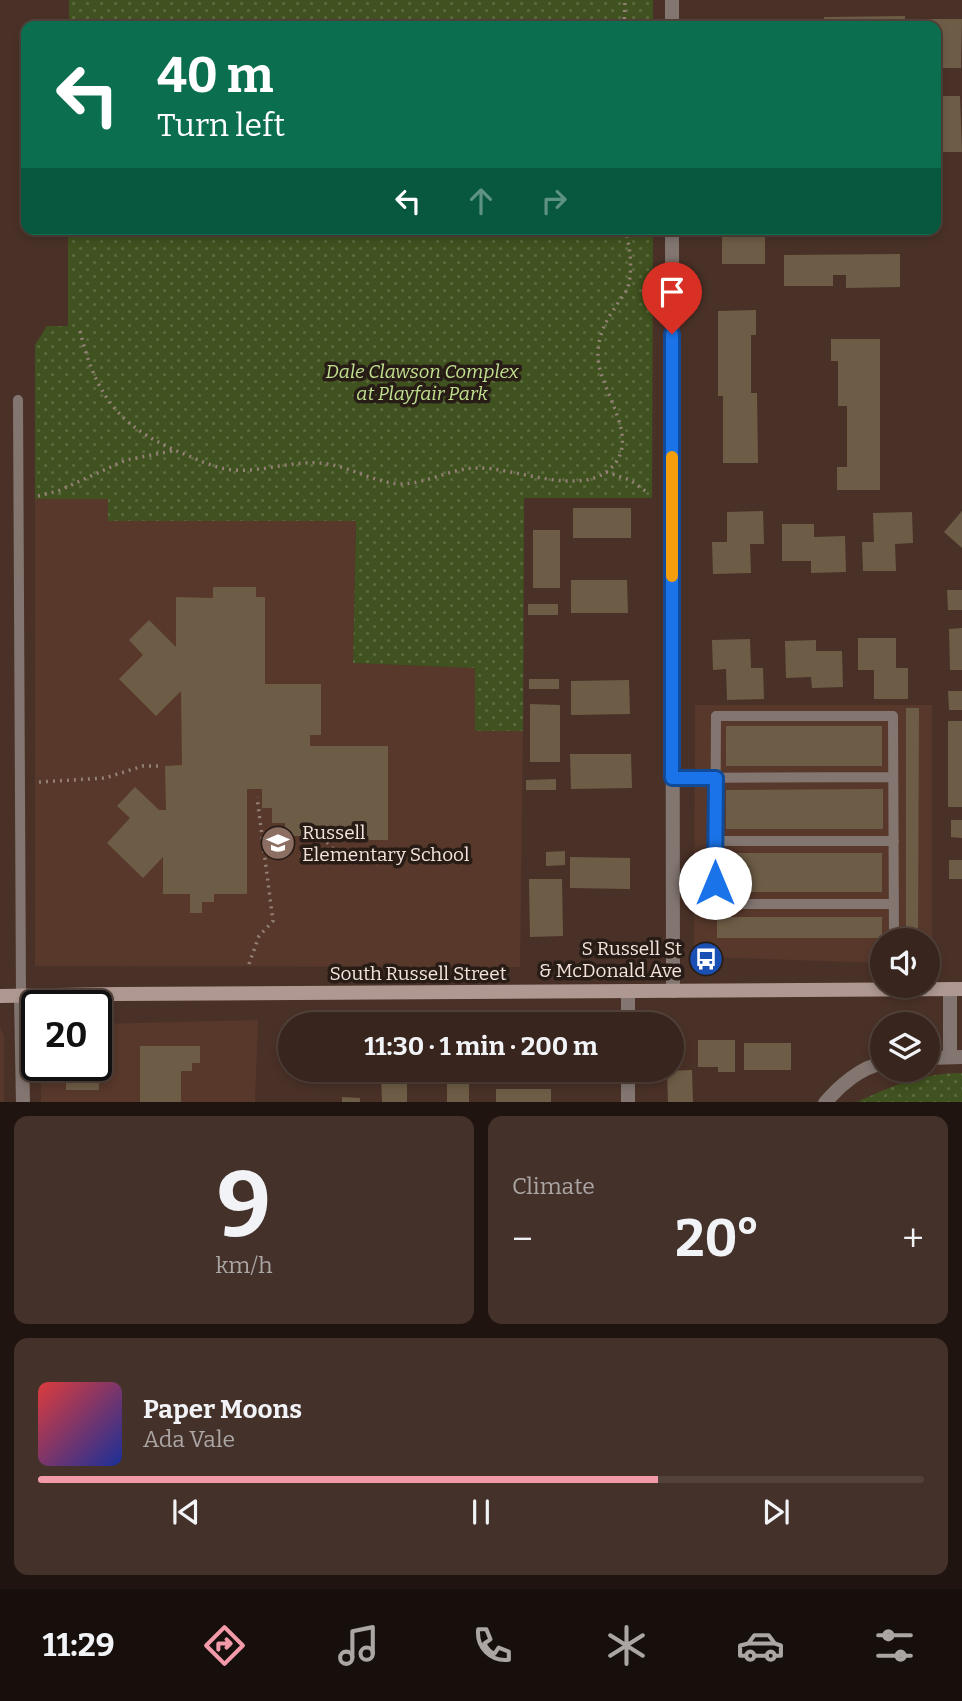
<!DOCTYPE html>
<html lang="en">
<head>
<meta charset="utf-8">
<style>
	body { margin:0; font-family:Bitter,serif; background:#43312a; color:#f1f3f6; height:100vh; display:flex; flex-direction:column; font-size:26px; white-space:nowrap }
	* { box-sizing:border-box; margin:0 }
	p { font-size:23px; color:#aba5a4 }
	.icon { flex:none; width:38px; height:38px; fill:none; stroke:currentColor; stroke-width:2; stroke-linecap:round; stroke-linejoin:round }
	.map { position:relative; height:1102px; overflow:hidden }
	.sheet { display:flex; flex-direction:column; gap:14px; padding:14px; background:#1f1410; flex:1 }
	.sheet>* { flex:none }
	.banner { position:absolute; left:21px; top:21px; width:920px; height:214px; border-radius:14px; box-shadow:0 4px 10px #0003,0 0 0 2px #52423b; background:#0b6e4f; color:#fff; overflow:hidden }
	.tools { position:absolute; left:870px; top:928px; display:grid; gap:14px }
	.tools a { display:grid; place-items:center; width:70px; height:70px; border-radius:50%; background:#38251d; box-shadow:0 4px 10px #0003,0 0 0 2px #52423b; font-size:35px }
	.speed { position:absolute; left:21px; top:990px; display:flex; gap:14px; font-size:35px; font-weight:700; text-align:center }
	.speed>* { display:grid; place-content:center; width:91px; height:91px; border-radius:50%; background:#38251d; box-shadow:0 4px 10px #0003,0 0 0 2px #52423b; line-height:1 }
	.speed .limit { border:4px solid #111; border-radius:10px; background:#fff; color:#111 }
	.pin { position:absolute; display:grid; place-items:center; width:60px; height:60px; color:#fff; margin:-72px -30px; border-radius:50% 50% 50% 0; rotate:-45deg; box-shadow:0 0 7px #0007 }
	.pin .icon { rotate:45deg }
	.me { position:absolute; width:77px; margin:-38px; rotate:0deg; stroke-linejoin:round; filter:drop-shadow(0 0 5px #0008) }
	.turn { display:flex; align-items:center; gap:24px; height:147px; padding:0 21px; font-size:32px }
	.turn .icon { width:91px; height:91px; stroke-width:2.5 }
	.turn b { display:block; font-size:49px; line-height:60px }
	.lanes { display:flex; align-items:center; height:66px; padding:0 21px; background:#0003; justify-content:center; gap:35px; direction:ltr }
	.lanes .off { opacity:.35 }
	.big { font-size:52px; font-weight:700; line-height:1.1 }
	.sheet .tile { flex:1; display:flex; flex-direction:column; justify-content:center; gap:10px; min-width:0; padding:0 24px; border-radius:14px; background:#43312a }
	.sheet .dial { align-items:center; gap:0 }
	.dial b { font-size:91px; line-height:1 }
	.song { display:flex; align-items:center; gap:21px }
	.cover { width:84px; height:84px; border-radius:10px; background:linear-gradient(135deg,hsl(0 70% 55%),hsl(230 70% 35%)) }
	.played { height:7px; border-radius:4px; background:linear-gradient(90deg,#f39aa9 70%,#52423b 70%) }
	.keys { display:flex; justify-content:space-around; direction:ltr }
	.heat { display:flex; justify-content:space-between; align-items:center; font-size:38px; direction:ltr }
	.sheet .tiles { flex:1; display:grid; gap:14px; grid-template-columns:1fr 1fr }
	.tile:last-child { grid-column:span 2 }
	.trip { position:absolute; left:278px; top:1012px; width:406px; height:70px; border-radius:35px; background:#38251d; box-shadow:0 4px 10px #0003,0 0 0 2px #52423b; font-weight:700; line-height:70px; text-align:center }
	.menu { display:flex; height:112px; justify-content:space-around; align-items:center; background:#160f0c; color:#aba5a4 }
	.menu .icon { width:49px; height:49px }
	.menu .on { color:#f39aa9 }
	.menu b { font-size:32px; color:#f1f3f6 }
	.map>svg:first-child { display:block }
	.built { fill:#57382b }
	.park { fill:url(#park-dots) }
	.building { fill:#6e5d46 }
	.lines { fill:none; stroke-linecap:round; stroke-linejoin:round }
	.path { stroke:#958077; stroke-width:3.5; stroke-dasharray:2 5; stroke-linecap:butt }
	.lane { stroke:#837671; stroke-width:10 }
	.street { stroke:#837671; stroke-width:14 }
	.secondary { stroke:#ae9891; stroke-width:14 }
	.route-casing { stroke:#114b97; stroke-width:18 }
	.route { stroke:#1a73e8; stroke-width:12 }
	.slow { stroke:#f59e0b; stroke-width:12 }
	.labels { text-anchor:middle; stroke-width:7; stroke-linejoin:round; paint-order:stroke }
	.park-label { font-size:19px; font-style:italic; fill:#c0e18e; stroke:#281c17 }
	.poi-label { font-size:19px; fill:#f3e3dc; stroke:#281c17; text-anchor:start }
	.street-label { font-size:19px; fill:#f3e3dc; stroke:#281c17 }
</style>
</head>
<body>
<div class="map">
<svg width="962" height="1103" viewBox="0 0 962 1103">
	<defs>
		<pattern id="park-dots" width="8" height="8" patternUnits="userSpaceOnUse" patternTransform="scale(1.75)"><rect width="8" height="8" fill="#40521f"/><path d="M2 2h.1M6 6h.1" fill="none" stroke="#5c6b3f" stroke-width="1.8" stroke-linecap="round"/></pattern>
	</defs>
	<rect width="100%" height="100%" fill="#4a3127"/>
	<path class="built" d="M35,499h74v22h247l-3,142 123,5 -1,62 48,1 -3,236 -485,-1z
		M695,705h237v260h-4v-25h-46v23l-178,-6 -10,-7z
		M258,1020l-3,82h-214v-36h55v-42z
		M0,1027l4,8v67h-4z"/>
	<path class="park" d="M69,0h584v26h-584z
		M68,229h585l-1,269h-128l-1,233h-48v-63l-122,-5 3,-142h-248v-22h-73v-154l12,-19h21z
		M962,1073v29h-105c34,-16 66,-29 105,-29z"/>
	<path class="building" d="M905,16v10h-154v-3l73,-1v-5z
		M928,19h34l-1,49h-25v-42h-8z
		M936,96h24l2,56h-26z
		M722,229h23v6h20v29h-43z
		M900,254v33l-54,1v-13h-13v11h-49v-31z
		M756,310v25h-5v58h6l1,70h-35v-67h-5v-85z
		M831,339h49v151h-43v-23h10v-61h-9v-45h-7z
		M573,508h58v30h-58z
		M763,511l1,33h-14l1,29 -38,1 -1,-32h15v-30z
		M962,511v37l-18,-16z
		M912,512l1,31 -18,1 1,27h-33l-1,-29h12l-1,-29z
		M782,524h32v13l31,-1 1,36 -35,1v-12h-29z
		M533,530h27v58h-27z
		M571,580h56l1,33h-57z
		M213,587h43v10h9v87h56v51h-11v11h78v94h-85v-4h-18v-13h-13v-15h-10v-19h-15v105h-33v8h-12v11h-12v-19h-27v-37l-20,21 -36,-35 23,-25 -13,-12 18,-19 24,23h7l-1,-44 17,-1 -1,-74 -25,25 -37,-37 24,-24 -14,-15 20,-20 27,27v-50l37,1z
		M947,590h15v20h-14z
		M528,604h30v11h-30z
		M962,628v42h-12l-1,-41z
		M858,638h38v30h12v31h-34v-29h-16z
		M750,639l1,29h12l1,31 -37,1 -1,-31 -13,1 -1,-30z
		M816,640v11h26l1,36 -31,1 -1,-11 -25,1 -1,-37z
		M529,679h30v10h-30z
		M629,680l1,34 -59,1v-34z
		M948,691h14v19h-13z
		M530,704l30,1v57h-30z
		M906,708h13l-1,229h-12z
		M948,721h14v86h-14z
		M726,726h156v40h-156z
		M570,754h61l1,34 -61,1z
		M556,779v11h-30v-10z
		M883,789v40h-157v-39z
		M951,820h11v18l-11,-1z
		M565,851v14l-19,1v-14z
		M726,853h156v39h-156z
		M570,857l60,1v31l-60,-1z
		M949,860h13v19h-13z
		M529,879h33l1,57 -33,1z
		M717,917h165v21h-165z
		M698,1040h37v32h-17v-5h-20z
		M744,1043h47v27h-47z
		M140,1046h60v17h-8v8h-11v32h-41z
		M96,1055h3v35h-33v-24h30z
		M692,1070l1,33h-25l-1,-32z
		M381,1074h26v29h-25z
		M447,1077h22v26h-22z
		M496,1089h55v14h-55z
		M342,1097l18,1v5h-18z"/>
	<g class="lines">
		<path class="path" d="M624,26l1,-26
			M80,331c17,70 43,99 109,125 14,6 29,13 45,14 29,2 56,-9 84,-7 28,1 53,19 82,21 27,0 51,-16 77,-16 38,-1 103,30 134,0 31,-29 -11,-77 -13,-110 -1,-20 7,-37 19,-53 3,-6 9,-12 11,-18 5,-19 2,-40 -3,-58
			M606,472l24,8 18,13
			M38,496l20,-5 68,-31 46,-9
			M39,782l66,-4 38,-12h18
			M327,842l9,10
			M249,964l10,-28 14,-15 -16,-124"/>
		<path class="lane" d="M18,400l3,597
			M672,778l221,-1
			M716,841h178
			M894,904h-179l1,-188h177l1,224"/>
		<path class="street" d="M672,0v26
			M672,229l1,762
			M628,992v32
			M21,997l2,106
			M950,1056v-67
			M928,1058l34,-1
			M628,1069v34
			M825,1103c13,-16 37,-37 57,-39"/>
		<path class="secondary" d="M0,996l117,-2 845,-5"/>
	</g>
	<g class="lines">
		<g class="route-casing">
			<path id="route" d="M672,334v444h44l-1,105"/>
		</g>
		<use href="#route" class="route"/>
		<path class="slow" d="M672,457v119"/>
	</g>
	<defs>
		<g id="school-disc" transform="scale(1.75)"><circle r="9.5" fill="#8d6e63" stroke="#281c17"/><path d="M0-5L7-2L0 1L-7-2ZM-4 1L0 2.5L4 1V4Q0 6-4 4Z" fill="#fff"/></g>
		<g id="bus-disc" transform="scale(1.75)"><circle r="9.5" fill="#1a4fb4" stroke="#281c17"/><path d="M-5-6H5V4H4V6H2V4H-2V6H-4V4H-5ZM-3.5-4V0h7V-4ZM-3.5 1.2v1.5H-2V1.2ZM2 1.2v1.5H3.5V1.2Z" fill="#fff"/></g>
	</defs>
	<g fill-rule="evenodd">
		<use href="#school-disc" x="278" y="843"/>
		<use href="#bus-disc" x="706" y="959"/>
	</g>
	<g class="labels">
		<g class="park-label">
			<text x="422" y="378">Dale Clawson Complex<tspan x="422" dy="22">at Playfair Park</tspan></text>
		</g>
		<g class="poi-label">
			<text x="302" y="839">Russell<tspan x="302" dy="22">Elementary School</tspan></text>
			<text x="682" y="955" text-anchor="end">S Russell St<tspan x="682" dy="22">&amp; McDonald Ave</tspan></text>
		</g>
		<g class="street-label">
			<text x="418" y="980">South Russell Street</text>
		</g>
	</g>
</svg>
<div class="tools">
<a><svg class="icon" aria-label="sound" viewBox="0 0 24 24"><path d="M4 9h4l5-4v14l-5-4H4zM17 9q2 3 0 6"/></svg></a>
<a><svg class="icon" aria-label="layers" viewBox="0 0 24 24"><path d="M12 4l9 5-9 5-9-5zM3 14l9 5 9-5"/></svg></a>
</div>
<div class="speed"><div class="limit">20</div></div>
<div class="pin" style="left:672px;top:334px;background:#d93025"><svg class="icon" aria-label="arrive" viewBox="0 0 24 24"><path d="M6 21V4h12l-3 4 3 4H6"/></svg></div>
<svg class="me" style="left:715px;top:883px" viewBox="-20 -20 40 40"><circle r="19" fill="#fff"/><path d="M0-13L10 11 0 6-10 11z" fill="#1a73e8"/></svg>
<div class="trip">11:30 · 1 min · 200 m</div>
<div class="banner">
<div class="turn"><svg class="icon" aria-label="left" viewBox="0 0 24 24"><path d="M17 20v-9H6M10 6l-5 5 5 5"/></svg><div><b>40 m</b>Turn left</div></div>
<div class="lanes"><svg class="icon" aria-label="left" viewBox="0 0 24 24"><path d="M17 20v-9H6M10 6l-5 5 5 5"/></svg><svg class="icon off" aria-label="ahead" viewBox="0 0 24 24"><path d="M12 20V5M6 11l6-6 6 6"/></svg><svg class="icon off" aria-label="right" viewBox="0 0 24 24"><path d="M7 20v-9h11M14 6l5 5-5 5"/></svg></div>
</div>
</div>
<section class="sheet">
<div class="tiles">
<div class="tile dial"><b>9</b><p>km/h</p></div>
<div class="tile"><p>Climate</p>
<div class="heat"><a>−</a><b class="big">20°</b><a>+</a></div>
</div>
<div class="tile">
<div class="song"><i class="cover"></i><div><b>Paper Moons</b><p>Ada Vale</p></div></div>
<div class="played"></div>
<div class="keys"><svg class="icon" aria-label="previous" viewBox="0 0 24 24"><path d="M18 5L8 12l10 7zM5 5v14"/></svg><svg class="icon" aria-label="pause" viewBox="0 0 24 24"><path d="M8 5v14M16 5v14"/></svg><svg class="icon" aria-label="next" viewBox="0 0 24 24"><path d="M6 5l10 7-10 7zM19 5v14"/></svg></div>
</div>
</div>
</section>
<nav class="menu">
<b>11:29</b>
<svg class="icon on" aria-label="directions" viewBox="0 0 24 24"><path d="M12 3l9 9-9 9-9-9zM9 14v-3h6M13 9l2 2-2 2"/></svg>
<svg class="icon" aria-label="music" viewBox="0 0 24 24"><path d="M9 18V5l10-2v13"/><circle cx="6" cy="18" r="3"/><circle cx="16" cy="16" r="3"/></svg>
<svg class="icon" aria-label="phone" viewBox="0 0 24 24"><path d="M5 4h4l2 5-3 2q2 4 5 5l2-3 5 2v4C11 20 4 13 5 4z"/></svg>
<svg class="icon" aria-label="climate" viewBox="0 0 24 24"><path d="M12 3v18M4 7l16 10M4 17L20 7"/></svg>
<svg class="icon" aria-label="car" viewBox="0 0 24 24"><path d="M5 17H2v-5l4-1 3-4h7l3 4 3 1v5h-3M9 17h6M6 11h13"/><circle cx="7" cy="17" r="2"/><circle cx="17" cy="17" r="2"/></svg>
<svg class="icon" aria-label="filters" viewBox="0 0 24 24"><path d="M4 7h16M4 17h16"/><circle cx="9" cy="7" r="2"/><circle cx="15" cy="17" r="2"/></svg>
</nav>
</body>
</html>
